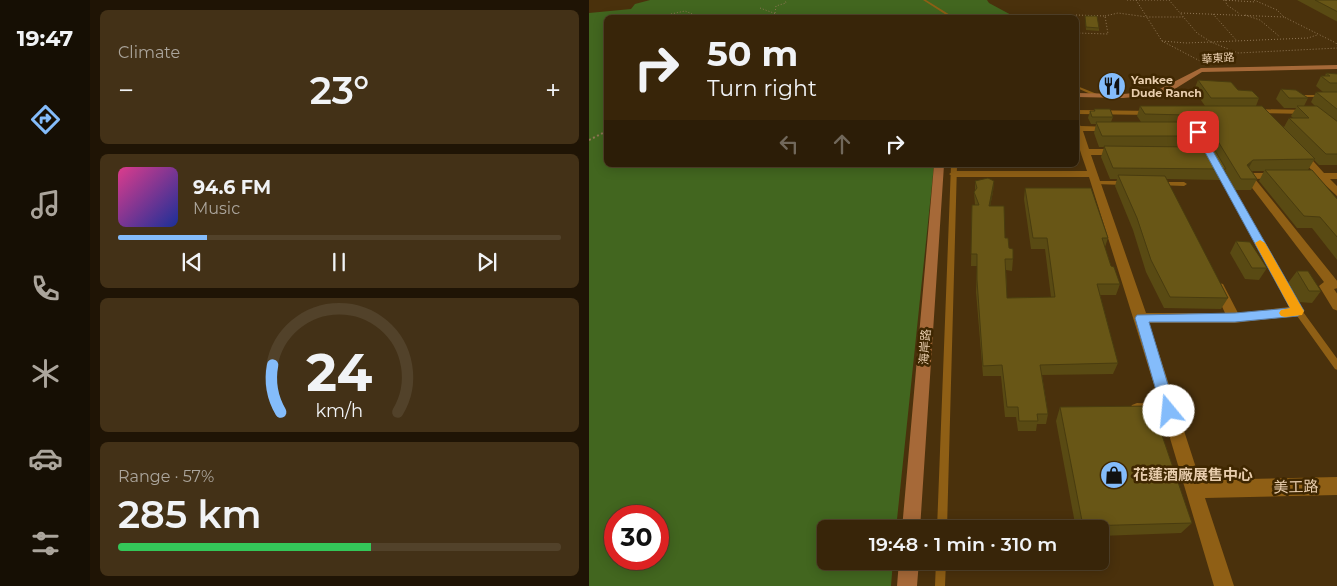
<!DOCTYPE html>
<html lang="en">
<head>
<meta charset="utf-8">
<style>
	body { margin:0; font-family:Montserrat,"Noto Sans TC",sans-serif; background:#433117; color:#f1f3f6; height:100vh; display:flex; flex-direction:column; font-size:19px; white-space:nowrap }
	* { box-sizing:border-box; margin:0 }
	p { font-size:16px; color:#aba59c }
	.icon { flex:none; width:28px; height:28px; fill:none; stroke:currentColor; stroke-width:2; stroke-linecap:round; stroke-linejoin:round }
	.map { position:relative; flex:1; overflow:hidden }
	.side { display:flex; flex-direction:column; gap:10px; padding:10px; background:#1f1405; width:499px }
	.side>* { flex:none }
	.top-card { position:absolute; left:15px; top:15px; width:475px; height:152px; border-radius:8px; box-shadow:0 2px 12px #0003,0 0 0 1px #52422a; background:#382509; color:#f1f3f6; overflow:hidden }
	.speed { position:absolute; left:15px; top:505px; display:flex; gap:10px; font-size:25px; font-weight:700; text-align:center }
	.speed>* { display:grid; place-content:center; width:65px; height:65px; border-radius:50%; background:#382509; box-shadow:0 2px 12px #0003,0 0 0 1px #52422a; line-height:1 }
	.speed .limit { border:8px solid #d22; background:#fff; color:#111 }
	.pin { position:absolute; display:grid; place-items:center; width:42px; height:42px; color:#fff; margin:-21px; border-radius:10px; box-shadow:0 2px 8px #0006 }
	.me { position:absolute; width:55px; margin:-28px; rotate:343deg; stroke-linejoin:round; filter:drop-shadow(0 0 4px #0008) }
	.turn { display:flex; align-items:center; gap:18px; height:105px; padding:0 20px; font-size:22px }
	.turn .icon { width:65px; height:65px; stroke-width:2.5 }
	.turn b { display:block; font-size:35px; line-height:42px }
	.lanes { display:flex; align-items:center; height:48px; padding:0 20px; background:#0003; justify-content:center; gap:25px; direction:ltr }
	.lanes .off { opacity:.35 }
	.big { font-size:38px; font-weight:600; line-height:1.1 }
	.side .tile { flex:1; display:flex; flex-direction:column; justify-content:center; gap:8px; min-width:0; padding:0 18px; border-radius:8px; background:#433117 }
	.side .dial { align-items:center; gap:0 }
	.dial svg { height:130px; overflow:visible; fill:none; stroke:#52422a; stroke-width:7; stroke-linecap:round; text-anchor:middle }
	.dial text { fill:#f1f3f6; stroke:none }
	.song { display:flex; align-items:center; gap:15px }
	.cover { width:60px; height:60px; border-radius:8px; background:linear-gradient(135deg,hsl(330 70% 55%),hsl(230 70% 35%)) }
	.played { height:5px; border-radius:2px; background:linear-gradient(90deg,#84bcfb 20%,#52422a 20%) }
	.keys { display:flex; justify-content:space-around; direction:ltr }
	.heat { display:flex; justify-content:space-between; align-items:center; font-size:28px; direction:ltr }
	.charge { height:8px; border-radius:4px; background:linear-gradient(90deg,#34c759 57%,#52422a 0) }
	.trip { position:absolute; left:228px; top:520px; width:292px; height:50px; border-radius:8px; background:#382509; box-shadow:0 2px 12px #0003,0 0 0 1px #52422a; font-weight:600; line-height:50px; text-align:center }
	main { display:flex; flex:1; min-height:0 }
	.dock { display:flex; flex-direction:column; width:90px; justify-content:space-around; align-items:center; background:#160f04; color:#aba59c }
	.dock .icon { width:35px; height:35px }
	.dock .on { color:#84bcfb }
	.dock b { font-size:22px; color:#f1f3f6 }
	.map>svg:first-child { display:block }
	.green { fill:#42661f; fill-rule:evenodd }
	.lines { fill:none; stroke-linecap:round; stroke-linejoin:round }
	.path-far1 { stroke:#907654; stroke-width:1; stroke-dasharray:1 2; stroke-linecap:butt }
	.path { stroke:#907654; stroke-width:2; stroke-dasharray:2 2.5; stroke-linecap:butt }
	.lane { fill:#8f5f15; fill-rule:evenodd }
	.street { fill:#8f5f15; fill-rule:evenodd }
	.secondary { fill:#a66938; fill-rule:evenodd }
	.wall { fill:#594a13; fill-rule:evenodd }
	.shaded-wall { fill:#493c0f }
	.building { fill:#685616; stroke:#493c0f }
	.route { fill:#84bcfb; stroke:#567aa3 }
	.slow { fill:#f59e0b }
	.labels { text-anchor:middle; stroke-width:5; stroke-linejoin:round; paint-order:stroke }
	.far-street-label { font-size:11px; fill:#e8cdad; stroke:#3f2701 }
	.far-poi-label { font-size:11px; font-weight:bold; fill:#e8cdad; stroke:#3f2701; text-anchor:start }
	.street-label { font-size:12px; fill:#e8cdad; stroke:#3f2701 }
	.near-poi-label { font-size:15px; font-weight:bold; fill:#e8cdad; stroke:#3f2701; text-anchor:start }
	.near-street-label { font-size:15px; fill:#e8cdad; stroke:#3f2701 }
</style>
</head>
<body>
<main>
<nav class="dock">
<b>19:47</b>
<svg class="icon on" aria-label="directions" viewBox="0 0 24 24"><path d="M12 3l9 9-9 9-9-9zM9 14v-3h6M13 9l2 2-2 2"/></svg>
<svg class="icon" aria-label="music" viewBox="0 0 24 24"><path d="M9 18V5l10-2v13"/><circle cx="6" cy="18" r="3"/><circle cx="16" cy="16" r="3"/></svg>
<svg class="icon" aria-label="phone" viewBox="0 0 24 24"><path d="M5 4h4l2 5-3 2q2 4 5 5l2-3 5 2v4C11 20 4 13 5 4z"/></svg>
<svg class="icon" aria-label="climate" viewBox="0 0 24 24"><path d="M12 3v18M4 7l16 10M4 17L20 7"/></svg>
<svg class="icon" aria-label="car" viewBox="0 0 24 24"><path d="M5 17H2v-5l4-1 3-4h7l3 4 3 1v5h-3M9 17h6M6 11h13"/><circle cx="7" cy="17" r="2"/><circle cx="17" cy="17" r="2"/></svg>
<svg class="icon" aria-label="filters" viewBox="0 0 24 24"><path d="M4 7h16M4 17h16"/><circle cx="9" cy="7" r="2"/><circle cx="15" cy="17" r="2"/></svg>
</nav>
<section class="side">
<div class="tile"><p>Climate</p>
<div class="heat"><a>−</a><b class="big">23°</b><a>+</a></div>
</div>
<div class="tile">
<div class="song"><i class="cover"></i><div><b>94.6 FM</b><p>Music</p></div></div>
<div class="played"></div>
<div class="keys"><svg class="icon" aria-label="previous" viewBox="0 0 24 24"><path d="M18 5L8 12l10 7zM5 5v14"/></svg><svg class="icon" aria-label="pause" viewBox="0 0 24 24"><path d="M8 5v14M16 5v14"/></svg><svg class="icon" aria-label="next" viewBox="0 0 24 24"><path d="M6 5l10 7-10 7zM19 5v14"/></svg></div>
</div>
<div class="tile dial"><svg viewBox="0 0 100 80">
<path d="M14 69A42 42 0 1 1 86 69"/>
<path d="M14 69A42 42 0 0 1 9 40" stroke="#84bcfb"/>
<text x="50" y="56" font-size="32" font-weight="700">24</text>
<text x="50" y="72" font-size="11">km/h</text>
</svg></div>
<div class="tile"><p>Range · 57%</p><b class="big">285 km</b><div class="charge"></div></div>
</section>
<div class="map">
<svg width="749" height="586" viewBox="0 0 749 586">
	<rect width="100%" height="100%" fill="#4a310c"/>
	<path class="green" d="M61,0h337l2,3 26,14 -408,1v147h327l-38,364h-71v32h68l-2,25h-302v-573l42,-4 4,-5zM26,516h43v43h-43z"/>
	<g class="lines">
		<path class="path-far1" d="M538,0h42
			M547,0l26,41 38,20
			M580,0l28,33 14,9 97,-4 9,-3
			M634,0l33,2
			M636,0l2,5 13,9
			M665,0l23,10 7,7 52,26 2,4
			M171,8l27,10
			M186,13l1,-7 10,-3 -1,-3
			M592,13l103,4
			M82,14l14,-3 17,7
			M624,14l24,27
			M656,15l15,5 20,17
			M516,16l13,-3 29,4h36
			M487,18v-3l29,1 3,18 -31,-1v-6
			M573,41l24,2 25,-1 27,11 100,-5"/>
		<path class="path" d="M0,140l18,-9"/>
		<path class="lane" d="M334,0h3l29,18h-4z
			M488,86l20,8 1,1 -3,1 -18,-8z
			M708,95h41v2h-40l-2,-1z
			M607,131l4,1 10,18v1l-4,-1 -10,-18z
			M362,165h6l-10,364h-10z
			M629,166l3,2 80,141 37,51v10l-3,-1 -40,-56 -80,-145z
			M508,181h27l3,2 -3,2 -29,-1 -1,-1z
			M570,182h25l3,2 -3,2 -27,-1v-2z
			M347,561h10l-1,25h-10z"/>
		<path class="street" d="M660,109l60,1 4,2 -4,2 -57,-1 -4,-2z
			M488,110l77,1 4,2 -4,2 -77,-1z
			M488,124l4,2 31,1 4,2 -4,2h-29l6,18h30l4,3 -4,3h-28l55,158h79l-12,-26 6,-4 4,1 15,29 60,-7 5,2 1,3 -1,3 -5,2 -64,7h-85l51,157 138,-3v18l-133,3 29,88h-20l-50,-168 -27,-1 -5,-2 -3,-5 3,-5 5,-2 23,1 -71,-227h-135l-5,-3 5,-3h133c-5,-16 -12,-30 -10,-47z
			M590,127c13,-1 19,14 25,24l-1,2 -17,2v-4l9,-2 -8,-12 -8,-6z
			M712,150l3,1 20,22h14v6h-8l8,8v10l-19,-18 -20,-1v-4l15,-1 -17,-20z
			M688,173l5,3 -2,2 -25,1 83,103v6l-4,1 4,6v16l-5,-2 -14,-23 5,-4 -81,-106 5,-3z"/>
		<path class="secondary" d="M749,65v4l-136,3 -32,20 -13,3 -34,3 -46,-1v-4l46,1 33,-3 45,-23z
			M345,165h10l-24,364h-18z
			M310,561h20l-2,25h-20z"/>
	</g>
	<path class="wall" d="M708,0h41v22z
		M496,16l14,12v3l-13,-1z
		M737,73l12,1v91h-19l-5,-5 -6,10 30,30v61l-26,-33h-15l-38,-47 5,-10h-12l5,8 -6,11h-16l-10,-19 -5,9 -54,-1 62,119 -7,11 -57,-1 -18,-36 -13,-42 -18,-44 2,-7h-7l-9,-22 3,-10h-5l-5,-14 2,-9h-5l-3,-6 2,-7h4v-2l19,8 -2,5h30l-4,-6 3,-10h65l-11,-16 4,-10 40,10 21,8 -3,8 28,21 5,-9h4l-2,-2 5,-8h-12l-8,-9 5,-10 27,9 -4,8h11l-4,-4 5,-10h7l-7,-6 5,-10h4zM607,130h4l8,12 -13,5h-3l4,-11 -5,-5 3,2z
		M412,165h75v1h-75z
		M386,181h19l-1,11 -3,14 23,53 -1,12 -6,-1 1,28 44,-1 -6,-48h-14l-7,-50 1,-11 83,50 -3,9 6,19 9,18 -4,11h-16l18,68 -5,11 -71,1 6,39 -2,10h-9l-1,7h-18l-2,-14h-11l-4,-41h-18l-7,-84 1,-26h-6l1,-61h3l-1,-13 1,-1z
		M647,241l31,27 -8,12 -14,-1 -15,-26z
		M708,271l24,20 -9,12 -13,-1 -11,-19z
		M471,407l132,116 -11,10 -81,3v-7h-24l-20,-108z"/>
	<path class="shaded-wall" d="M664,160l-6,11v-6z
		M405,181l-1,11 -5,25 1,-11z"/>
	<path class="building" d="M726,0h23v12z
		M496,16h12l2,12 -13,-1z
		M737,73l12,1v9h-8l-9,-7h9z
		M609,80l33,2 7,8 14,1 7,7h-48z
		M692,89l15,1 12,8h-19z
		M727,92h22v18z
		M551,106h122l53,53 -62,1 -6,5 10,14h-16l-36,-59 -6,-1v3l-12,-7 -42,-1z
		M708,106h20l21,16v32h-12l-37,-36h20z
		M505,109h16l3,8h-21l-2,-6h5z
		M507,122h88l12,14h-94z
		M621,142l16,27 -113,-1 -9,-22 91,1z
		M676,170h47l26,30v38l-18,-21 -16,-1z
		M529,175l47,1 63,122 -58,-1 -19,-37 -14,-42z
		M399,178l6,3 -5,25h15l1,32h3l1,10 4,1v10h-8l2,39 48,-1 -8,-59h-14l-8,-50h66l17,50h-6l9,28 3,1 6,17h-23l21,79 -78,2 8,49h-11l1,7h-19l-1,-14h-11l-5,-42 -19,1 -6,-86v-26h-6l1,-49h7l-5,-13 3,-4 -2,-7z
		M647,241l14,1 17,26h-15z
		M708,271h11l13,20h-12z
		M563,406l40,117 -109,3 -23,-119z"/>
	<path class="route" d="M609,130l4,2 102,179 -6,5 -63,6h-86l27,89 -2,4 -5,2 -5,-2 -2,-4 -27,-93 2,-3 98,-2 55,-5 -96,-176z"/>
	<path class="slow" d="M671,240l5,3 37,65 2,3 -2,4 -17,2 -4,-1 -2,-3 2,-3 9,-2 -35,-65z"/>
	<defs>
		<g id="restaurant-disc" transform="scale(1.4375)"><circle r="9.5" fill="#84bcfb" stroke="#3f2701"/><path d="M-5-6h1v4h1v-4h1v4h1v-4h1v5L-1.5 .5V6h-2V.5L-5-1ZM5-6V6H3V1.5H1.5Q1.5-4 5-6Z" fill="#111"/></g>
		<g id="shop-disc" transform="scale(1.4375)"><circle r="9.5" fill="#84bcfb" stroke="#3f2701"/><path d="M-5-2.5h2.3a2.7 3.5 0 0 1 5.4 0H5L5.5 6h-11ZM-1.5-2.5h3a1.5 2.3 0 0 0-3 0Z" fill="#111"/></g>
	</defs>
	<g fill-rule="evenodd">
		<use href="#restaurant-disc" x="523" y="86"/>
		<use href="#shop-disc" x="525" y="475"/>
	</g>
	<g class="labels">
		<g class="far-street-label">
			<text transform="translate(629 58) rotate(-4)" y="4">華東路</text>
		</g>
		<g class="far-poi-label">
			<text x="542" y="84">Yankee<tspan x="542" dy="13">Dude Ranch</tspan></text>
		</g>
		<g class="street-label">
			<text transform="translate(336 347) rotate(-86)" y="4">海岸路</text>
		</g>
		<g class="near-poi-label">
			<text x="544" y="480">花蓮酒廠展售中心</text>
		</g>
		<g class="near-street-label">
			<text transform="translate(707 487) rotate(-1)" y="5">美工路</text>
		</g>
	</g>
</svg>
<div class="speed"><div class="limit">30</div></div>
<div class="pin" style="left:609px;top:132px;background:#d93025"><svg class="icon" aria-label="arrive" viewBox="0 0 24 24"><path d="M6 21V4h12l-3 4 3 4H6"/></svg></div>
<svg class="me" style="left:580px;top:411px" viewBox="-20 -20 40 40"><circle r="19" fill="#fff"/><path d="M0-13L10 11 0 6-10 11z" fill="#84bcfb"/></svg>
<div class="trip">19:48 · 1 min · 310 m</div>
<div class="top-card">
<div class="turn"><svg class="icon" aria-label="right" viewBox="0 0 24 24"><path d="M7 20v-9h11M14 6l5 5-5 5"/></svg><div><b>50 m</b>Turn right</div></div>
<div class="lanes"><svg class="icon off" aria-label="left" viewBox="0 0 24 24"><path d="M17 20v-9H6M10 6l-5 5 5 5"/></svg><svg class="icon off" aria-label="ahead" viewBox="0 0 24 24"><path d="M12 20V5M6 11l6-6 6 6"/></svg><svg class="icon" aria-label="right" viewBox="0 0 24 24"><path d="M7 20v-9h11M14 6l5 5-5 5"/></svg></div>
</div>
</div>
</main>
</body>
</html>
